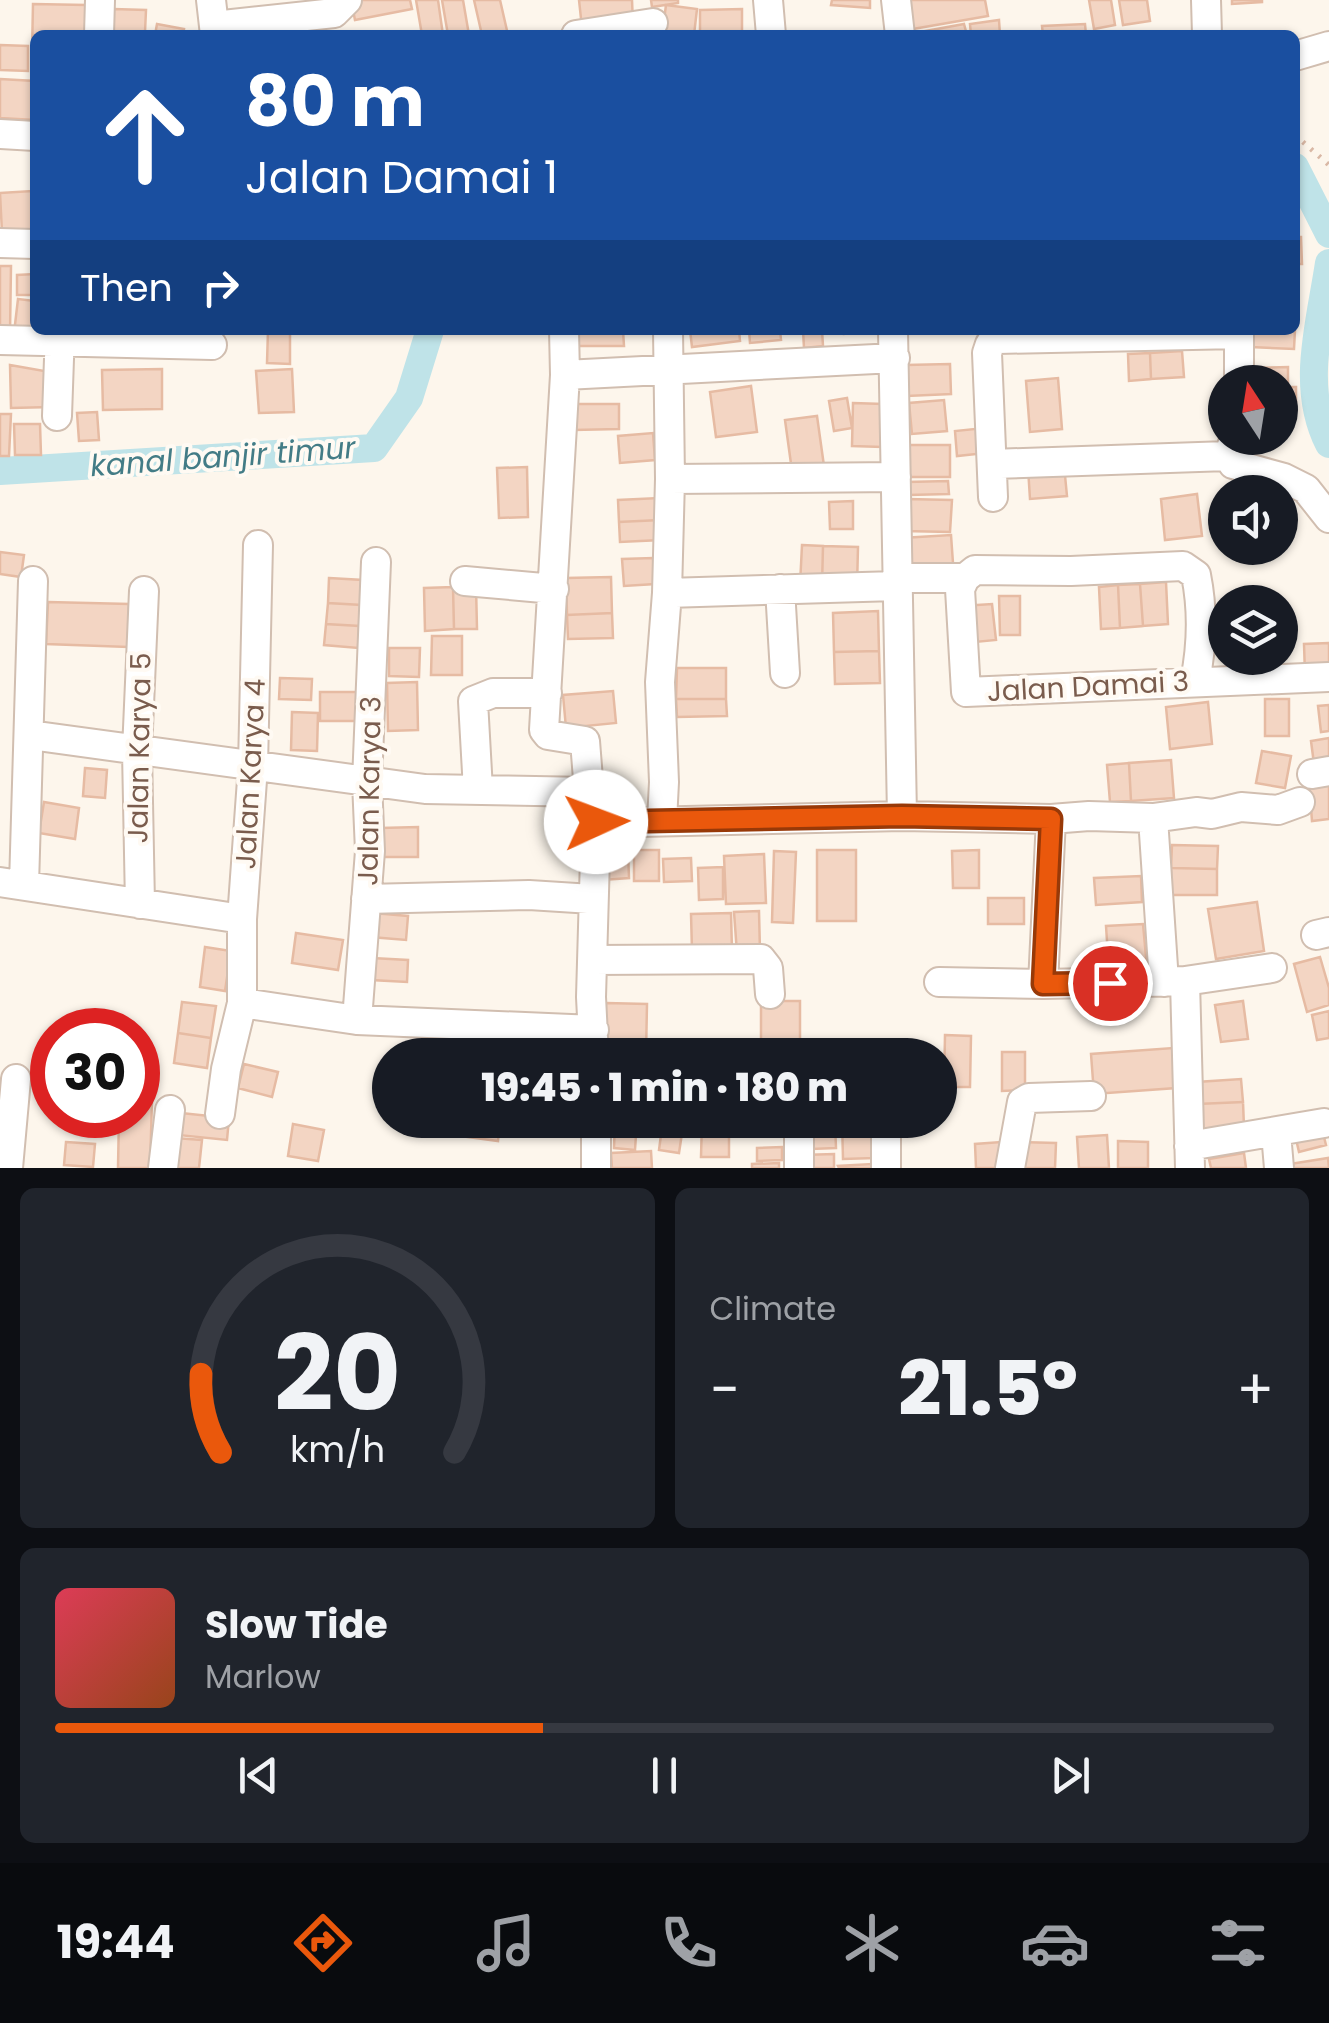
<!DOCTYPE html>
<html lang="en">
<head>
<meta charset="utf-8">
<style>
	body { margin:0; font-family:Poppins,sans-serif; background:#20242c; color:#f1f3f6; height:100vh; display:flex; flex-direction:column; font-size:38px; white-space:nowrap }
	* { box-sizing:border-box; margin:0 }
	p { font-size:32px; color:#9ea1a6 }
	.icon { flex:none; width:55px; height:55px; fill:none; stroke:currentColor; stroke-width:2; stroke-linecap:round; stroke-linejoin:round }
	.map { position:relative; height:1168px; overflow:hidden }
	.drawer { display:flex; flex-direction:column; gap:20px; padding:20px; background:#0d0f14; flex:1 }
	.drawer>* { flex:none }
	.banner { position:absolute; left:30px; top:30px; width:1270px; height:305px; border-radius:15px; box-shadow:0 2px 8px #0004; background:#1a4fa0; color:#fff; overflow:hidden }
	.needle { width:65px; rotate:348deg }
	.fabs { position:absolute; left:1208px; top:365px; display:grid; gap:20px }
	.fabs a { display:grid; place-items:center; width:90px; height:90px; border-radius:50%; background:#171b24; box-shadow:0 2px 8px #0004; font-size:50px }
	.speed { position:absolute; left:30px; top:1008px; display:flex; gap:20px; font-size:50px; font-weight:700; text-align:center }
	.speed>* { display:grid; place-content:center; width:130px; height:130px; border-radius:50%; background:#171b24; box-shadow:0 2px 8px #0004; line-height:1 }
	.speed .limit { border:15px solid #d22; background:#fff; color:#111 }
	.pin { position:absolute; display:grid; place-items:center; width:85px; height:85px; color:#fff; margin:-42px; border:5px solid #fff; border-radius:50%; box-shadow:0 2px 10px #0007 }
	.me { position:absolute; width:110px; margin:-55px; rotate:88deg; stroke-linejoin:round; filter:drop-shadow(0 0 8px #0008) }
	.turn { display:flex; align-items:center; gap:35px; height:210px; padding:0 50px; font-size:45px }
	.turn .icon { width:130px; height:130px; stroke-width:2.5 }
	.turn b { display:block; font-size:70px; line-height:85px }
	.then { display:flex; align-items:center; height:95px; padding:0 50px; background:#0003; gap:20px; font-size:38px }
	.big { font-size:75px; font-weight:800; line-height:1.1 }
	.drawer .card { flex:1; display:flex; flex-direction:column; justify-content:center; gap:15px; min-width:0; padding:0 35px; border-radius:15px; background:#20242c }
	.drawer .dial { align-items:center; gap:0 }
	.dial svg { height:260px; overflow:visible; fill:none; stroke:#363941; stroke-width:7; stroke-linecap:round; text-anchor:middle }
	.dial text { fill:#f1f3f6; stroke:none }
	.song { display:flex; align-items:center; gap:30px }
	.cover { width:120px; height:120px; border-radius:15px; background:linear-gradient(135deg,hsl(350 70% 55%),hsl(20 70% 35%)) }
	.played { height:10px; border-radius:5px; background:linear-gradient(90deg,#ea580c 40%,#363941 40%) }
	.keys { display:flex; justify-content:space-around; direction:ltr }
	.heat { display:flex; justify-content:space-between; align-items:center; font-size:55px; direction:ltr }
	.drawer .tiles { flex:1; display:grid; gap:20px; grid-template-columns:1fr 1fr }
	.card:last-child { grid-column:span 2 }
	.trip { position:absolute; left:372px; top:1038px; width:585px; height:100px; border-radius:50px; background:#171b24; box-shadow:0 2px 8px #0004; font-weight:800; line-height:100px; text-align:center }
	.menu { display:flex; height:160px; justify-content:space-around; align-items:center; background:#090b0e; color:#9ea1a6 }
	.menu .icon { width:70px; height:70px }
	.menu .selected { color:#ea580c }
	.menu b { font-size:45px; color:#f1f3f6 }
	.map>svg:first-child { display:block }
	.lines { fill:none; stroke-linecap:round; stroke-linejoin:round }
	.canal { stroke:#bfe3e8; stroke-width:28 }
	.building { fill:#f3d5c3; stroke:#e6bba3; stroke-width:2.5 }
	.street-casing { stroke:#d1beb0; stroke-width:32 }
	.path { stroke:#d9b8a5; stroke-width:5; stroke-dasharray:2.5 8; stroke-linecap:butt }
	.street { stroke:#fff; stroke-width:28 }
	.route-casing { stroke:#983908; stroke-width:25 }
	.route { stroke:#ea580c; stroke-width:18 }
	.labels { text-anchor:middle; stroke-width:8; stroke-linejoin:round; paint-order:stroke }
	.street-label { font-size:28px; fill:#7a5c4d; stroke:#fffaf3 }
	.water-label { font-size:30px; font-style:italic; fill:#437c86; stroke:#fffaf3 }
</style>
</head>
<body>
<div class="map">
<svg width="1329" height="1168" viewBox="0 0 1329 1168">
	<rect width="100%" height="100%" fill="#fdf6ec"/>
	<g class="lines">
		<path class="canal" d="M1295,167l34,67
			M1329,263c-9,61 -29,124 0,181
			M0,471l374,-23 35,-50 21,-68"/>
	</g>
	<path class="building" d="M351,0h59l2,9 -57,11z
		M416,0h22l5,35h-21z
		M442,0h21l6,35h-21z
		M474,0h26l8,35h-26z
		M579,0h53l1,24 -51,4z
		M651,0h27v3l-26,4z
		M832,0h38v8l-39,-3z
		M902,0h83l3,16 -81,14z
		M1089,0h22l4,25 -21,4z
		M1119,0h28l3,21 -27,4z
		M1232,0h30v2l-30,2z
		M33,4l53,1 -1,30h-50v18l-3,-1z
		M666,5l31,4 -3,26h-32z
		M113,9l33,1 -1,22 -33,-1z
		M742,9v26h-42v-25z
		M999,20l1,15h-29l-1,-11z
		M157,24l27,5 -1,6h-28z
		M964,24l3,11h-46l-1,-3z
		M1085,24l1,11h-43l-1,-9z
		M0,45l28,1v25l-28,-1z
		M0,79l35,2v39l-35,-2z
		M32,191l3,40 -33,2 -2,-40z
		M1295,237h6l1,27h-7z
		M0,266h11l-1,67h-10z
		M35,274v21h-18v-20z
		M18,299l17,2v29l-21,3z
		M268,330h22v34l-23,-1z
		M578,330h45l1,16h-46z
		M690,330h49l1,11 -48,6z
		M749,330h31l1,10 -31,3z
		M803,330h19l1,16 -19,2z
		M844,330h36v1l-36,3z
		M1251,330h44l-1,19 -43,-2z
		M1182,351l2,26 -33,2 -1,-26z
		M1150,353l1,26 -22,2 -1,-27z
		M950,364l1,30 -44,2 -1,-31z
		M10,365l40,7 2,35 -41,1z
		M1288,367v16l-38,-1v-14z
		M162,369v40l-59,1 -1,-40z
		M292,369l2,43 -35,1 -3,-42z
		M1058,378l4,51 -32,3 -4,-51z
		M751,386l6,46 -41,5 -6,-45z
		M1280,387h16v15h-16z
		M847,398l5,30 -18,3 -5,-30z
		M944,400l3,31 -35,3 -3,-31z
		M853,403l30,1 -1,43 -30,-1z
		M573,404h46v25l-45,1z
		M97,412l2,28 -20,1 -2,-28z
		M0,414h11l-2,42h-9z
		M817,416l7,50 -32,5 -7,-51z
		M14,424h26l1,31h-26z
		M984,428l2,25 -29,3 -2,-25z
		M653,433l2,27 -35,3 -2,-27z
		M909,445h41v32h-41z
		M1064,465l3,31 -37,3 -2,-31z
		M527,467l1,50 -29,1 -2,-50z
		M948,481l1,13 -41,1 -1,-13z
		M1197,494l5,42 -37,4 -4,-41z
		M659,498l1,22 -41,2 -1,-22z
		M906,499l46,1 -2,32 -46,-1z
		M853,501v28h-23l-1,-27z
		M660,520l1,20 -41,2 -1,-20z
		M951,535l2,28 -49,2 -2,-27z
		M802,545l21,1 -1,40 -22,-1z
		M823,546l35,1 -1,40 -35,-1z
		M0,552l24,3 -3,22 -21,-3z
		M653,558l2,26 -31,2 -2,-27z
		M611,577l1,36 -45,2 -1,-37z
		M329,578l34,2 -2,25 -33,-2z
		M1166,582l2,42 -25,2 -3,-42z
		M1140,584l3,42 -23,2 -2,-43z
		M1118,585l2,43 -19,1 -2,-42z
		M476,586l1,43h-23l-1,-42z
		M453,587l1,42 -29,2 -1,-43z
		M999,596h21v39h-20z
		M48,602l81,2 -1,43 -82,-3z
		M328,603l33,2 -2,21 -33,-2z
		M992,604l4,36 -31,3 -3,-37z
		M878,611l1,40 -45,1 -1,-39z
		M612,613l1,25 -45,1 -1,-24z
		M326,624l33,2 -1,22 -34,-3z
		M432,636h30v39h-31z
		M1329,643v32h-24l-1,-31z
		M389,648h31l-1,29 -30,-1z
		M879,651l1,32 -45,1 -1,-32z
		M677,668h49v31h-50z
		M280,678l32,1 -1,21 -32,-1z
		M417,682l1,48 -30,1 -1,-48z
		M613,691l3,32 -50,5 -3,-33z
		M320,692h41v29h-41z
		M676,699h50l1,17 -50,1z
		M1265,699h24v37h-24z
		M1208,702l4,42 -42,5 -4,-42z
		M1329,705v26l-8,1 -3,-26z
		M292,712l26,1 -1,38 -26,-1z
		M1329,738v24l-15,2 -3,-23z
		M1262,751l29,5 -6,32 -29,-5z
		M1171,760l3,38 -43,3 -2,-38z
		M1129,763l2,38 -21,1 -3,-37z
		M85,768l22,2 -2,28 -22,-2z
		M1329,782v37l-17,2 -3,-38z
		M44,802l35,6 -4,31 -36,-6z
		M418,827v30h-37v-29z
		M1172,845l46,1 -1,23 -46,-1z
		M628,849l1,29 -26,2 -1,-29z
		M634,850h25v31h-25z
		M817,850h39v71h-39z
		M979,850v38h-26l-1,-37z
		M774,851l22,1 -3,71 -21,-1z
		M764,854l2,49 -40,1 -2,-48z
		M691,858l1,23 -28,1 -1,-23z
		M723,867v32l-24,1 -1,-32z
		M1171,868l46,1v26h-46z
		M1141,876l1,26 -46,3 -2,-27z
		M988,898h36v26h-36z
		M1257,902l7,49 -48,8 -8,-50z
		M759,911l1,41 -23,1 -3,-41z
		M373,913l35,3 -2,24 -35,-3z
		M731,913l1,37 -40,1 -1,-37z
		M1143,924l4,44 -38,3 -3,-45z
		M296,933l47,7 -5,30 -46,-7z
		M205,947l26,4 -6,40 -25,-4z
		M1320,957l9,31v17l-22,7 -13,-48z
		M372,958l36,2 -1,22 -36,-2z
		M761,1001h39v45h-39z
		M1243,1001l5,38 -27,3 -6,-37z
		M182,1002l34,4 -5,32 -33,-5z
		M606,1003l41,1 -1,51h-42z
		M1329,1011v27l-12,2 -5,-25z
		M178,1033l33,5 -4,30 -33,-5z
		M945,1035l26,1 -1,51h-26z
		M1173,1048l3,40 -82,6 -3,-40z
		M1002,1052h23v38l-23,1z
		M244,1064l34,8 -6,25 -34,-9z
		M1241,1079l2,23 -45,2 -1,-22z
		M138,1100l14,1 -2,67h-32l1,-53h19z
		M1243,1102l1,25 -45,2 -1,-25z
		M181,1113l48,5 -2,22 -49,-5z
		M431,1120h69l-2,21 -68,-9z
		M615,1120h22l-2,30 -21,-2z
		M663,1120h21l-5,33 -20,-3z
		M702,1120h27v37h-28z
		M756,1120h29l1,10 -30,1z
		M842,1120h31l2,38 -32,1z
		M810,1123h25l1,25 -25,1z
		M293,1124l31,6 -6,31 -30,-5z
		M1322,1129l4,16 -27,7 -4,-17z
		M1107,1135l2,33h-30l-2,-31z
		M175,1138l27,2 -3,28h-27z
		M1118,1141l30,1v26h-30z
		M66,1142l29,2 -2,23 -29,-2z
		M1001,1142l2,26h-27l-1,-24z
		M1019,1142l37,1 -1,25h-36z
		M782,1147v13l-25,1v-13z
		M651,1151l1,17h-40l-1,-15z
		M1244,1153l2,15h-35l-2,-9z
		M834,1154v14h-31l-1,-13z
		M1328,1158l1,10h-38l-1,-4z
		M779,1163v5h-27v-4z
		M872,1164v4h-33l-1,-2z"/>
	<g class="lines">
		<g class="street-casing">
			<path id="street" d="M211,0l4,35
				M768,0l3,35
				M896,0l4,35
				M1206,0l1,35
				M214,26l120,-13 13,-13
				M99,35l1,-35
				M576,35l77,-12
				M1295,56l34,-10
				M0,134l35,2
				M0,243l35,1
				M564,330l1,45 -21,355 4,5 37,6 4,51
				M1239,330v52
				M0,340l212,5
				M565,375l330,-17
				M57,416l3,-86
				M1235,438l-7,18 5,8 51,14 22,11 23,29
				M992,464l236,-8
				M670,479l226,-2
				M993,497l-6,-144 3,-9 8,-5 241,-5
				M896,578h69
				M465,581l89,8
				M780,589l5,84
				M667,593l229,-7
				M1195,681c7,-35 8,-71 1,-106l-13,-9 -112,5 -96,-1 -10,8 -5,11 6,103 363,-15
				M30,735l395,54 164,3 7,31
				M1312,774l17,-3
				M478,790l-5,-89 20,-8h54
				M902,816l149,3 -8,165 142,-3 5,187
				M1153,818l43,-6 16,2 29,-7 37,3 22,-8
				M1051,819l38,-3 64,2 11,164
				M662,821l2,-39 -4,-100 7,-89 3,-114 -2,-149
				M0,882l242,37
				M24,885l9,-304
				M366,899l163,-4 63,4
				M140,904l-3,-153 7,-160
				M1316,935l13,-3
				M593,960l168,-1 7,9 2,26
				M1185,981l87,-13
				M939,982l104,2
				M242,1003l115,17 237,10
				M357,1020l13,-169 -3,-69 9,-220
				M594,1055l-3,-58 5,-174 306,-7 -9,-486
				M220,1114l6,-45 16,-66v-84l11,-153 5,-221
				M886,1120v48
				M1276,1133l3,35
				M1189,1146l135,-23
				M8,1168l8,-89
				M163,1168l7,-58
				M596,1168v-48
				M799,1168v-48
				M1010,1168l12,-66 7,-4 62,-2"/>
		</g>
		<path class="path" d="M1295,135l34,30"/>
		<use href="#street" class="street"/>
	</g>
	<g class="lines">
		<g class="route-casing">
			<path id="route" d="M596,822l306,-6 149,3 -8,165 67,-1"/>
		</g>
		<use href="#route" class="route"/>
	</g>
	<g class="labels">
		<g class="street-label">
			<text transform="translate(1088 686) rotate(-3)" y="10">Jalan Damai 3</text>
			<text transform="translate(139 748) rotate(-89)" y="10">Jalan Karya 5</text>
			<text transform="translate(250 774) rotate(-87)" y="10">Jalan Karya 4</text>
			<text transform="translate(369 791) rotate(-89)" y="10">Jalan Karya 3</text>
		</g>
		<g class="water-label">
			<text transform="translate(223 457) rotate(-4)" y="10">kanal banjir timur</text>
		</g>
	</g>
</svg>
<div class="fabs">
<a><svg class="needle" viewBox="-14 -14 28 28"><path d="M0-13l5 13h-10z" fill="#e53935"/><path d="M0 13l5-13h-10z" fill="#9ea1a6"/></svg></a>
<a><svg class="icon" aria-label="sound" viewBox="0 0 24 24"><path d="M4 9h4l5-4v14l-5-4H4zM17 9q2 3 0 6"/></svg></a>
<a><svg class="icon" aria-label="layers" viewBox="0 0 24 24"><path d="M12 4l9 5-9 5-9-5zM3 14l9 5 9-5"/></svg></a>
</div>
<div class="speed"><div class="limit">30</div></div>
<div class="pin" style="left:1110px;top:983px;background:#d93025"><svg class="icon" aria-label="arrive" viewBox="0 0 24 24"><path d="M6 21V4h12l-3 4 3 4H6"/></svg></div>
<svg class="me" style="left:596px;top:822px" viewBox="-20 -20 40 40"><circle r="19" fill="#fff"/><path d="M0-13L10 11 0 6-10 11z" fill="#ea580c"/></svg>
<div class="trip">19:45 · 1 min · 180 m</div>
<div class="banner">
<div class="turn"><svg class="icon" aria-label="ahead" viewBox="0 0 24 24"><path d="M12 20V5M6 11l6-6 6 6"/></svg><div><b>80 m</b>Jalan Damai 1</div></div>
<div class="then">Then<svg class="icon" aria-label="right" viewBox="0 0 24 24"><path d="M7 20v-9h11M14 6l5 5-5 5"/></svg></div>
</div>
</div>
<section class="drawer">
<div class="tiles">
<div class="card dial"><svg viewBox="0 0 100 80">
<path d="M14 69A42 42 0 1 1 86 69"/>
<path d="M14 69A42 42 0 0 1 8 45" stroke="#ea580c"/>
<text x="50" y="56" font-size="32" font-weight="700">20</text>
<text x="50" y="72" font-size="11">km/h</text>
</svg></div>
<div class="card"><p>Climate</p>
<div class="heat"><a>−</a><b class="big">21.5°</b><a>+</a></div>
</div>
<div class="card">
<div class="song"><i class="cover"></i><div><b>Slow Tide</b><p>Marlow</p></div></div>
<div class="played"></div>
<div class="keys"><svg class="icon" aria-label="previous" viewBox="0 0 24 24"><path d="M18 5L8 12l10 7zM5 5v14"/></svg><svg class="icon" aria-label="pause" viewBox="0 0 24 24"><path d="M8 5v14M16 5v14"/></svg><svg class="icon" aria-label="next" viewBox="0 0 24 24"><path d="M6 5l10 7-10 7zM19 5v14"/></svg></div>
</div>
</div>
</section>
<nav class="menu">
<b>19:44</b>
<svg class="icon selected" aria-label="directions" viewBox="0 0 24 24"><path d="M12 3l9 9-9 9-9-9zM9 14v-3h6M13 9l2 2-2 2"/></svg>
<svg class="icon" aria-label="music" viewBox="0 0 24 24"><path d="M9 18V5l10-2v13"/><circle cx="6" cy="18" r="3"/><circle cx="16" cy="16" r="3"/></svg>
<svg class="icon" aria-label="phone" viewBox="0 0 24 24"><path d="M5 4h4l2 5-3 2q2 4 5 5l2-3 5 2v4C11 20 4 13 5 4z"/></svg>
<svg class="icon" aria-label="climate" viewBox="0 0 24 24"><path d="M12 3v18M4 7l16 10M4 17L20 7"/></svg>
<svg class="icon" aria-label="car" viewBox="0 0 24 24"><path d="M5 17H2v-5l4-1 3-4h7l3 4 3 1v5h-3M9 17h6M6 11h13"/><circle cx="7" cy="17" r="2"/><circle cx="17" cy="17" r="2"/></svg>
<svg class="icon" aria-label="filters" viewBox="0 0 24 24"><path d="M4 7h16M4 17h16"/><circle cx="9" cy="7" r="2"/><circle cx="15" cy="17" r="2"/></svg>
</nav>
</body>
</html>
